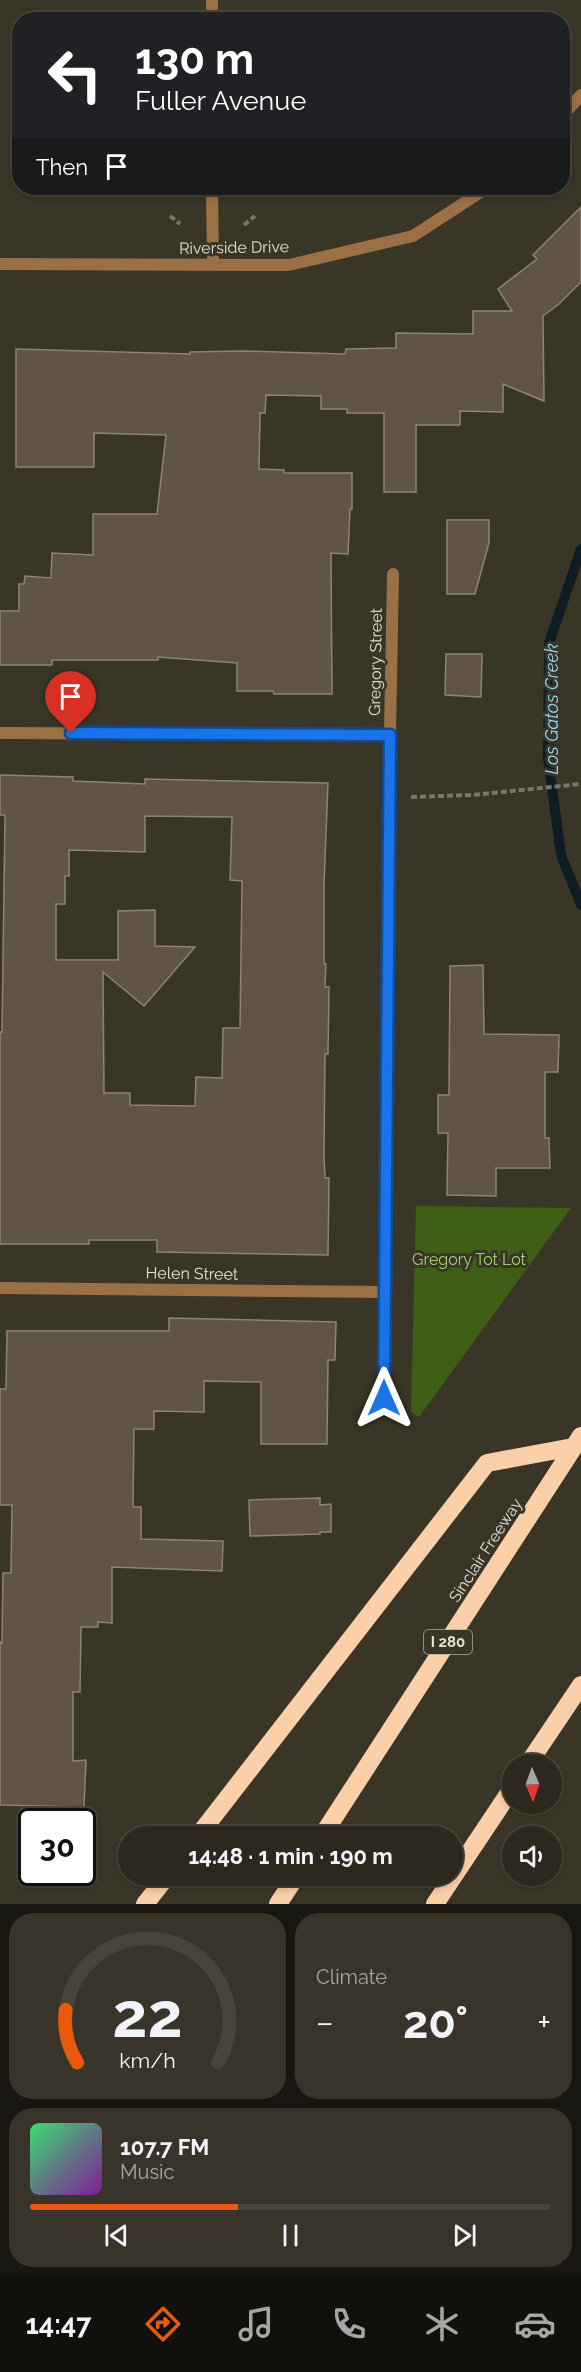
<!DOCTYPE html>
<html lang="en">
<head>
<meta charset="utf-8">
<style>
	body { margin:0; font-family:Raleway,sans-serif; background:#38342a; color:#f1f3f6; height:100vh; display:flex; flex-direction:column; font-size:22px; white-space:nowrap }
	* { box-sizing:border-box; margin:0 }
	p { font-size:20px; color:#a6a6a4 }
	.icon { flex:none; width:33px; height:33px; fill:none; stroke:currentColor; stroke-width:2; stroke-linecap:round; stroke-linejoin:round }
	.map { position:relative; height:1904px; overflow:hidden }
	.panel { display:flex; flex-direction:column; gap:9px; padding:9px; background:#181610; flex:1 }
	.panel>* { flex:none }
	.guide { position:absolute; left:12px; top:12px; width:558px; height:183px; border-radius:24px; box-shadow:0 3px 9px #0003,0 0 0 2px #48443b; background:#202124; color:#fff; overflow:hidden }
	.needle { width:39px; rotate:178deg }
	.controls { position:absolute; left:502px; top:1754px; display:grid; gap:12px }
	.controls a { display:grid; place-items:center; width:60px; height:60px; border-radius:50%; background:#2c281d; box-shadow:0 3px 9px #0003,0 0 0 2px #48443b; font-size:30px }
	.speed { position:absolute; left:18px; top:1808px; display:flex; gap:12px; font-size:30px; font-weight:700; text-align:center }
	.speed>* { display:grid; place-content:center; width:78px; height:78px; border-radius:50%; background:#2c281d; box-shadow:0 3px 9px #0003,0 0 0 2px #48443b; line-height:1 }
	.speed .limit { border:3px solid #111; border-radius:9px; background:#fff; color:#111 }
	.pin { position:absolute; display:grid; place-items:center; width:51px; height:51px; color:#fff; margin:-62px -26px; border-radius:50% 50% 50% 0; rotate:-45deg; box-shadow:0 0 6px #0007 }
	.pin .icon { rotate:45deg }
	.me { position:absolute; width:66px; margin:-33px; rotate:0deg; stroke-linejoin:round; filter:drop-shadow(0 0 4px #0008) }
	.turn { display:flex; align-items:center; gap:21px; height:126px; padding:0 24px; font-size:27px }
	.turn .icon { width:78px; height:78px; stroke-width:2.5 }
	.turn b { display:block; font-size:42px; line-height:51px }
	.then { display:flex; align-items:center; height:57px; padding:0 24px; background:#0003; gap:12px; font-size:22px }
	.big { font-size:45px; font-weight:700; line-height:1.1 }
	.panel .widget { flex:1; display:flex; flex-direction:column; justify-content:center; gap:9px; min-width:0; padding:0 21px; border-radius:24px; background:#38342a }
	.panel .dial { align-items:center; gap:0 }
	.dial svg { height:156px; overflow:visible; fill:none; stroke:#48443b; stroke-width:7; stroke-linecap:round; text-anchor:middle }
	.dial text { fill:#f1f3f6; stroke:none }
	.song { display:flex; align-items:center; gap:18px }
	.cover { width:72px; height:72px; border-radius:9px; background:linear-gradient(135deg,hsl(140 70% 55%),hsl(290 70% 35%)) }
	.played { height:6px; border-radius:3px; background:linear-gradient(90deg,#ea580c 40%,#48443b 40%) }
	.keys { display:flex; justify-content:space-around; direction:ltr }
	.heat { display:flex; justify-content:space-between; align-items:center; font-size:33px; direction:ltr }
	.panel .tiles { flex:1; display:grid; gap:9px; grid-template-columns:1fr 1fr }
	.widget:last-child { grid-column:span 2 }
	.trip { position:absolute; left:118px; top:1826px; width:345px; height:60px; border-radius:30px; background:#2c281d; box-shadow:0 3px 9px #0003,0 0 0 2px #48443b; font-weight:700; line-height:60px; text-align:center }
	.menu { display:flex; height:96px; justify-content:space-around; align-items:center; background:#12100c; color:#a6a6a4 }
	.menu .icon { width:42px; height:42px }
	.menu .on { color:#ea580c }
	.menu b { font-size:27px; color:#f1f3f6 }
	.map>svg:first-child { display:block }
	.green { fill:#3e6016 }
	.lines { fill:none; stroke-linecap:round; stroke-linejoin:round }
	.stream { stroke:#0e1d23; stroke-width:10 }
	.building { fill:#605347; stroke:#908275; stroke-width:1.5; fill-rule:evenodd }
	.path { stroke:#7a776a; stroke-width:4; stroke-dasharray:6 3; stroke-linecap:butt }
	.street { stroke:#9c7045; stroke-width:12 }
	.highway { stroke:#fbd0a8; stroke-width:18 }
	.route-casing { stroke:#114b97; stroke-width:15 }
	.route { stroke:#1a73e8; stroke-width:10 }
	.labels { text-anchor:middle; stroke-width:6; stroke-linejoin:round; paint-order:stroke }
	.shield { fill:#3a3627; stroke:#afaca2; stroke-width:1.5 }
	.shield-label { font-size:15px; font-weight:bold; fill:#e1dfd6 }
	.street-label { font-size:16px; fill:#e1dfd6; stroke:#3a3627 }
	.park-label { font-size:16px; fill:#9dd368; stroke:#3a3627 }
	.water-label { font-size:18px; font-style:italic; fill:#8edbfd; stroke:#3a3627 }
</style>
</head>
<body>
<div class="map">
<svg width="581" height="1904" viewBox="0 0 581 1904">
	<rect width="100%" height="100%" fill="#3a3627"/>
	<path class="green" d="M416,1206l155,2 -152,209 -8,-5z"/>
	<g class="lines">
		<path class="stream" d="M581,549l-32,94 -1,115 13,97 20,50"/>
	</g>
	<path class="building" d="M581,207v75l-22,22 -16,12 1,85 -41,-17v28l-43,-1v14h-44v67h-32v-79h-37v-4h-26v-13l-55,-1 -1,18h-5l-1,56 25,1v3h68v36h-2l-2,45 -17,-1 1,141h-58l-1,-3h-36v-28l-79,-6v3h-106v5h-52v-54h19v-27h5l1,-8 26,2 1,-25 41,2v-41h64l9,-79 -72,-2v34h-78v-118l174,5v-2l53,-1 102,3 1,-5 50,-1v-15l77,1v-23h39l-14,-22 39,-30 -4,-4z
		M447,520h42v23l-14,51h-28z
		M446,654h36l-1,43 -36,-2z
		M0,775l73,2v4l72,3v-5l183,4 -4,101v80h2l-1,23h4l-1,67h-3l-1,100 1,24h4l-1,77 -171,-3v-12h-68v4h-89v-212h2l3,-217h-5zM145,816l87,1 -2,63 12,1 -2,147h-17l-1,50 -26,-1 -1,29 -65,-1v-12h-26l-1,-121 41,34 51,-59 -40,-1v-36l-37,1v49h-62v-56h9v-28h4v-26l76,2z
		M483,965l1,69 75,1 -1,37h-13v66h4l1,30h-54v28l-49,-1 1,-62h-10v-38h11l1,-129z
		M169,1318l167,4 -1,38h-7l-1,84h-66v-62l-57,-1v31l-50,-1v18h-20l-1,78h8v32l82,2 -1,30 -110,-4v56l-14,-1v5h-17l-1,65h-7v69l13,-1 -2,47 -84,-2v-163l2,1 1,-70h8l1,-68h-12v-116h6l1,-58h162z
		M320,1498v7l11,-1v28h-11v2l-70,2 -1,-36z"/>
	<g class="lines">
		<path class="path" d="M170,216l10,8
			M244,225l11,-9
			M411,797l61,-2 109,-11"/>
		<path class="street" d="M212,20v-20
			M562,116l19,-21
			M212,188l1,77
			M0,264l289,1 124,-29 74,-48
			M0,733l390,2
			M0,1288l384,4
			M384,1399l6,-664 3,-161"/>
		<path class="highway" d="M528,1764l53,-79
			M198,1836l289,-373 86,-16
			M322,1836l259,-400
			M145,1904l23,-29
			M278,1904l19,-29
			M435,1904l78,-117"/>
	</g>
	<g class="lines">
		<g class="route-casing">
			<path id="route" d="M71,733l319,2 -6,663"/>
		</g>
		<use href="#route" class="route"/>
	</g>
	<g class="labels">
		<rect class="shield" x="424" y="1630" width="48" height="24" rx="4.5"/>
		<g class="shield-label">
			<text x="448" y="1647">I 280</text>
		</g>
		<g class="street-label">
			<text transform="translate(234 247) rotate(-1)" y="6">Riverside Drive</text>
			<text transform="translate(375 662) rotate(-89)" y="6">Gregory Street</text>
			<text transform="translate(192 1273) rotate(1)" y="6">Helen Street</text>
			<text transform="translate(485 1550) rotate(-57)" y="6">Sinclair Freeway</text>
		</g>
		<g class="park-label">
			<text x="469" y="1265">Gregory Tot Lot</text>
		</g>
		<g class="water-label">
			<text transform="translate(552 709) rotate(-90)" y="6">Los Gatos Creek</text>
		</g>
	</g>
</svg>
<div class="controls">
<a><svg class="needle" viewBox="-14 -14 28 28"><path d="M0-13l5 13h-10z" fill="#e53935"/><path d="M0 13l5-13h-10z" fill="#a6a6a4"/></svg></a>
<a><svg class="icon" aria-label="sound" viewBox="0 0 24 24"><path d="M4 9h4l5-4v14l-5-4H4zM17 9q2 3 0 6"/></svg></a>
</div>
<div class="speed"><div class="limit">30</div></div>
<div class="pin" style="left:71px;top:733px;background:#d93025"><svg class="icon" aria-label="arrive" viewBox="0 0 24 24"><path d="M6 21V4h12l-3 4 3 4H6"/></svg></div>
<svg class="me" style="left:384px;top:1398px" viewBox="-20 -20 40 40"><path d="M0-17L14 15 0 8-14 15z" fill="#1a73e8" stroke="#fff" stroke-width="4"/></svg>
<div class="trip">14:48 · 1 min · 190 m</div>
<div class="guide">
<div class="turn"><svg class="icon" aria-label="left" viewBox="0 0 24 24"><path d="M17 20v-9H6M10 6l-5 5 5 5"/></svg><div><b>130 m</b>Fuller Avenue</div></div>
<div class="then">Then<svg class="icon" aria-label="arrive" viewBox="0 0 24 24"><path d="M6 21V4h12l-3 4 3 4H6"/></svg></div>
</div>
</div>
<section class="panel">
<div class="tiles">
<div class="widget dial"><svg viewBox="0 0 100 80">
<path d="M14 69A42 42 0 1 1 86 69"/>
<path d="M14 69A42 42 0 0 1 8 42" stroke="#ea580c"/>
<text x="50" y="56" font-size="32" font-weight="700">22</text>
<text x="50" y="72" font-size="11">km/h</text>
</svg></div>
<div class="widget"><p>Climate</p>
<div class="heat"><a>−</a><b class="big">20°</b><a>+</a></div>
</div>
<div class="widget">
<div class="song"><i class="cover"></i><div><b>107.7 FM</b><p>Music</p></div></div>
<div class="played"></div>
<div class="keys"><svg class="icon" aria-label="previous" viewBox="0 0 24 24"><path d="M18 5L8 12l10 7zM5 5v14"/></svg><svg class="icon" aria-label="pause" viewBox="0 0 24 24"><path d="M8 5v14M16 5v14"/></svg><svg class="icon" aria-label="next" viewBox="0 0 24 24"><path d="M6 5l10 7-10 7zM19 5v14"/></svg></div>
</div>
</div>
</section>
<nav class="menu">
<b>14:47</b>
<svg class="icon on" aria-label="directions" viewBox="0 0 24 24"><path d="M12 3l9 9-9 9-9-9zM9 14v-3h6M13 9l2 2-2 2"/></svg>
<svg class="icon" aria-label="music" viewBox="0 0 24 24"><path d="M9 18V5l10-2v13"/><circle cx="6" cy="18" r="3"/><circle cx="16" cy="16" r="3"/></svg>
<svg class="icon" aria-label="phone" viewBox="0 0 24 24"><path d="M5 4h4l2 5-3 2q2 4 5 5l2-3 5 2v4C11 20 4 13 5 4z"/></svg>
<svg class="icon" aria-label="climate" viewBox="0 0 24 24"><path d="M12 3v18M4 7l16 10M4 17L20 7"/></svg>
<svg class="icon" aria-label="car" viewBox="0 0 24 24"><path d="M5 17H2v-5l4-1 3-4h7l3 4 3 1v5h-3M9 17h6M6 11h13"/><circle cx="7" cy="17" r="2"/><circle cx="17" cy="17" r="2"/></svg>
</nav>
</body>
</html>
